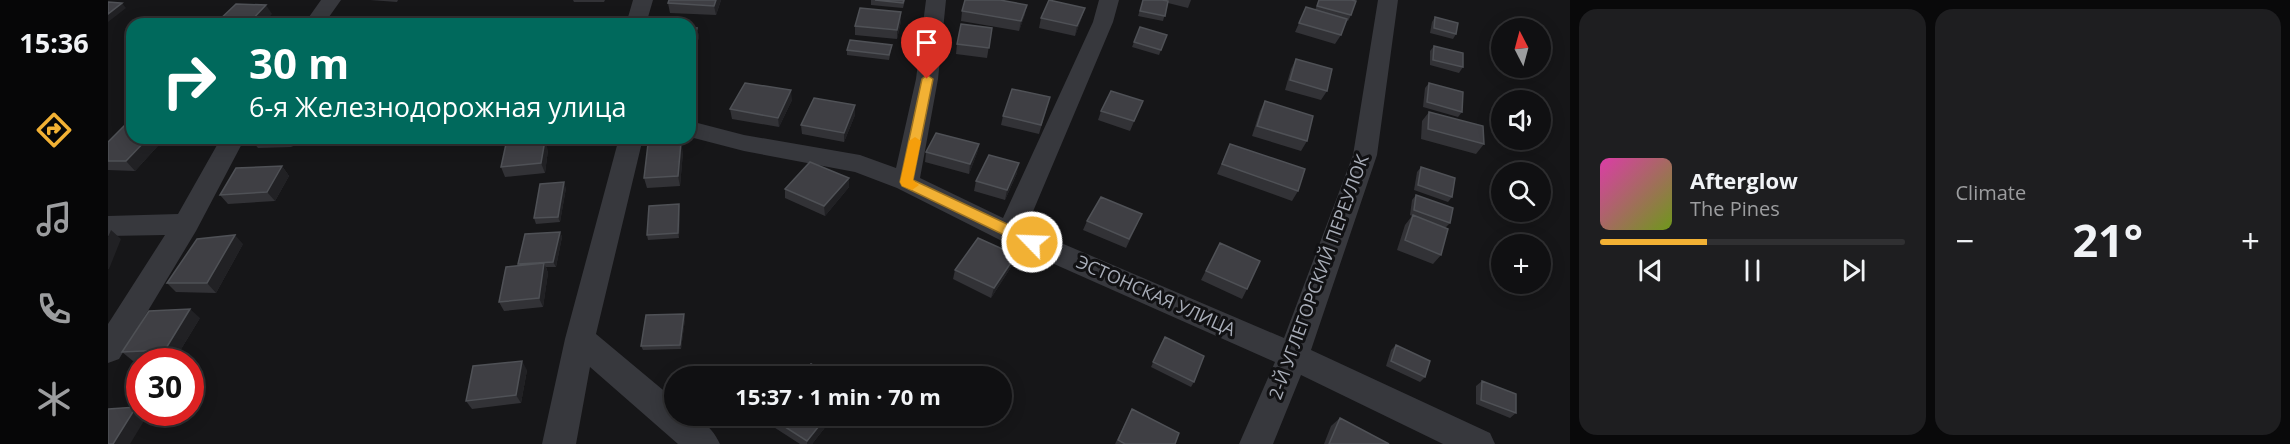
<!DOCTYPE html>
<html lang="en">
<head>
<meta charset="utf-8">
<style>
	body { margin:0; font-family:"Open Sans",sans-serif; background:#1e1e20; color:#f1f3f6; height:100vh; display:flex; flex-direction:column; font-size:22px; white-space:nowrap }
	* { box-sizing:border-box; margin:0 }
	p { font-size:20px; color:#9c9d9f }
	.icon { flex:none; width:33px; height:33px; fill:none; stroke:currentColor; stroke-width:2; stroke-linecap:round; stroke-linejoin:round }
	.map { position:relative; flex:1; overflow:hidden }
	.panel { display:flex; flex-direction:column; gap:9px; padding:9px; background:#09090a; width:720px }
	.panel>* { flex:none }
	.top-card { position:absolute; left:18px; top:18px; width:570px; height:126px; border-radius:18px; box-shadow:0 3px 15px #0003,0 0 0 2px #303032; background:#00695c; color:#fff; overflow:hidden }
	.needle { width:39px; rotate:354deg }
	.buttons { position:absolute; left:1383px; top:18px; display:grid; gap:12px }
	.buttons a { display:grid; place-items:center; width:60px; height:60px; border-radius:50%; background:#101012; box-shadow:0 3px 15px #0003,0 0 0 2px #303032; font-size:30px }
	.speed { position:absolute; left:18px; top:348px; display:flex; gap:12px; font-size:30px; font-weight:700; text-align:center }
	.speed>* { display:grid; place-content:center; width:78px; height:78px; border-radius:50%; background:#101012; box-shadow:0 3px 15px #0003,0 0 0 2px #303032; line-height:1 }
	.speed .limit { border:9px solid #d22; background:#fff; color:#111 }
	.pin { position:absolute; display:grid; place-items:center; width:51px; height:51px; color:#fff; margin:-62px -26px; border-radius:50% 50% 50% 0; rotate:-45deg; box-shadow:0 0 6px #0007 }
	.pin .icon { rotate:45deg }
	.me { position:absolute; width:66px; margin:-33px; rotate:294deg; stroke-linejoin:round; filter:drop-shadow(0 0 4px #0008) }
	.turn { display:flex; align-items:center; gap:21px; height:126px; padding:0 24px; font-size:27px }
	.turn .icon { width:78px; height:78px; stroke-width:2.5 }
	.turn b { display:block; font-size:42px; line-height:51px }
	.big { font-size:45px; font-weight:700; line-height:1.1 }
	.panel .card { flex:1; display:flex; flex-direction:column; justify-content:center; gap:9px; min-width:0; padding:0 21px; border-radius:18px; background:#1e1e20 }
	.song { display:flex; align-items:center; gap:18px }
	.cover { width:72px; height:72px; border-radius:9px; background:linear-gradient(135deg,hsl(320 70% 55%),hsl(80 70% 35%)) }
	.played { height:6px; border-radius:3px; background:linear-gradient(90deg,#f2b134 35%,#303032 35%) }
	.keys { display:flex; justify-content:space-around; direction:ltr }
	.heat { display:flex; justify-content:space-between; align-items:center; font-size:33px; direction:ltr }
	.panel .tiles { flex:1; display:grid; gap:9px; grid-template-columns:repeat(2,1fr) }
	.trip { position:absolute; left:556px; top:366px; width:348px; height:60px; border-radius:30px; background:#101012; box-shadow:0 3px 15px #0003,0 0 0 2px #303032; font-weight:700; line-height:60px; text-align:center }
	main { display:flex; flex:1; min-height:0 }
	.menu { display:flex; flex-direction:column; width:108px; justify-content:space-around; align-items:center; background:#060607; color:#9c9d9f }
	.menu .icon { width:42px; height:42px }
	.menu .on { color:#f2b134 }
	.menu b { font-size:27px; color:#f1f3f6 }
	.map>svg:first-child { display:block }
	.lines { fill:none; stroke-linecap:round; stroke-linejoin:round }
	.minor { fill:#37383d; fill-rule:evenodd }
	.wall { fill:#323236 }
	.shaded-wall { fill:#212124 }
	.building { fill:#3f3f44; stroke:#4f5156; stroke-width:1.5 }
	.route { fill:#f2b134; stroke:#9d7322; stroke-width:1.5 }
	.slow { fill:#f59e0b }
	.labels { text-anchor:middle; stroke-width:6; stroke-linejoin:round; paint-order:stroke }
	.street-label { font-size:18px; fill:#a8adb8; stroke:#111113 }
</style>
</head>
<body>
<main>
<nav class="menu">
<b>15:36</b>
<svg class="icon on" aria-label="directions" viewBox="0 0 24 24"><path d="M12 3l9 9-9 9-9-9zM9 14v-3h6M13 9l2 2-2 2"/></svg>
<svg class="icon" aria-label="music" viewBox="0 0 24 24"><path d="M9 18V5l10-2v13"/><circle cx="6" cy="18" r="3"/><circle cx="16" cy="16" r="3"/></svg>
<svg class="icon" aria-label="phone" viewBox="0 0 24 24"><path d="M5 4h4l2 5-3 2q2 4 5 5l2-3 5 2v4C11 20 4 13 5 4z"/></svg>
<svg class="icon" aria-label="climate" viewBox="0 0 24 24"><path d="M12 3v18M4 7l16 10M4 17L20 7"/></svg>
</nav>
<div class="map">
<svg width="1462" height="444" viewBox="0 0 1462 444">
	<rect width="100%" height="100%" fill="#161618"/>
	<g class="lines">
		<path class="minor" d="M213,0h20l-17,24h-20z
			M525,0h20l-7,24h-20z
			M818,0h20l-8,79 -18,99 83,40 90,-196 6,-22h20l-6,22 -87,206 258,110 69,-183 25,-155h20l-21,155 -66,195 179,83 5,11h-52l-142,-69 -28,69h-34l36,-82 -275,-122 -103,-52 -42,-16 -111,-21 -54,-14v-16l54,14 116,20 36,13 20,-89z
			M113,138h24l-49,93 -77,128 -11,4v-39l57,-89 -57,1v-20l70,-2z
			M511,138h24l-47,196 79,66v16c22,0 35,7 45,28h-42l-88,-77 -14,77h-34l23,-105z"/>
	</g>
	<path class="wall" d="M262,0h28l-1,2z
		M465,0h32l-1,2h-30z
		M561,0h52l-5,15 -46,-2 -2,-10z
		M763,0h34l-2,8 -32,-3z
		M1035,0h48l-3,8 -20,-5 -5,18 -25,-5z
		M1211,0h32v15l-3,6 -2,-1 -5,15 -6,9 -40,-12 11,-25 9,3z
		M977,8l-10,28 -36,-8 2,-10z
		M854,11l63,3 -6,17 -58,-10z
		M1327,17l21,17 -3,5 -23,-6 2,-11z
		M793,21l-4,18 -42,-4v-9z
		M582,28h7l2,9 -6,19h-3z
		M884,28l-5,30 -31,-4 1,-10z
		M1059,35l-8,20 -27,-8 2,-5z
		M784,45l-3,15 -42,-5v-5z
		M1326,46l29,21 -4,6 -29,-8v-14z
		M1188,59l31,32 -6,9 -36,-10 6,-21z
		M1321,83l33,29 -4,5 -35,-10 2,-19z
		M942,97l-11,37 -38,-9 2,-9z
		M684,100l-13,27 -47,-8 -2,-10z
		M1157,101l42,40 -6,10 -49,-15 8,-25z
		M747,105v10l-11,27 -42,-8 -1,-9z
		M1031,110l-9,21 -32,-11 3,-9z
		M1321,112l55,32 -8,10 -55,-15 1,-18z
		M24,138h33l-30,33 -27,-1v-28z
		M190,138l-6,9 -34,1 -4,-5z
		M433,138h23l-22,2z
		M871,144l-2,9 -8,21 -44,-12 1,-10z
		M1122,144l68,47 -6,10 -75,-27z
		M440,150l-3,23 -40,4 -4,-10z
		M575,152l-3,34 -33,2 -3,-10z
		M174,166l7,10 -14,25 -47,3 -8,-9z
		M1313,167l31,30 -4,5 -34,-12 3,-18z
		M909,173l-12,27 -31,-9 2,-10z
		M741,187l-24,29 -40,-18v-9z
		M458,188l-6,34 -24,2 -2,-6z
		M1308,195l34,28 -5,5 -4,27 -8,9 -36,-14 8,-25 7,-9 -2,-1 2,-15z
		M571,204l1,5 -1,29 -31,2 -1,-5z
		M979,221l51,2 -12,25 -43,-18z
		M452,232l2,5 -6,30h-10l2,6 -5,34 -39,4 -5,-9 20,-36 -1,-2z
		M1112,243l27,46 -5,10 -41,-19z
		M135,244l-27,49 -40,-1 -9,-9z
		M905,264l-22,34 -38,-19 2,-9z
		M92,318l-25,41 -42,2 -11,-9z
		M577,319l-4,30 -38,1 -2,-4z
		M1054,342l32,40 -3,5 -40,-20z
		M1288,345l29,32 -5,5 -34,-16 5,-16z
		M419,370l-6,33 -49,6 -6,-8z
		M1374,381l34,32 -6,5 -34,-14v-18z
		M1024,409l43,35h-60z
		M660,416h66l-22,28h-12l-31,-20z
		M1232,418l49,26h-65l7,-18z"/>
	<path class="shaded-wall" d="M608,0h5l-5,15 -2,-9z
		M14,3l4,5 -18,14v-8z
		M158,5l6,9 -9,10h-15z
		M919,5l-2,9 -6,17 2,-10z
		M977,8l-3,9 -7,19 2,-10z
		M793,12v9l-4,18v-9z
		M589,28l2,9 -6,19 -1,-9z
		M683,90l1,10 -13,27 -1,-9z
		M747,105v10l-11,27v-9z
		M40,138h17l-30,33 -9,-10z
		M183,138h7l-6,9 -4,-5z
		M437,140l3,10 -3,23 -4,-10z
		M573,142l2,10 -3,34 -2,-10z
		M871,144l-2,9 -8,21 1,-10z
		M911,163l-2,10 -12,27 2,-10z
		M174,166l7,10 -14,25 -8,-9z
		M741,178v9l-24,29 -1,-10z
		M456,182l2,6 -6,34 -2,-5z
		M571,204l1,5 -1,29 -1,-5z
		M3,230l10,9 -12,30h-1v-32z
		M452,232l2,5 -6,30 -3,-5z
		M127,235l8,9 -27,49 -9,-10z
		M908,255l-3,9 -22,34 3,-10z
		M436,263l4,10 -5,34 -4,-9z
		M82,309l10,9 -25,41 -10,-9z
		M576,314l1,5 -4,30 -1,-4z
		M414,361l5,9 -6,33 -5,-8z
		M28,407l4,3v2h3l4,4 -17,28h-17z
		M719,416h7l-22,28h-5v-3z"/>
	<path class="building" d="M561,0h47l-2,6 -46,-3z
		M767,0h29l-1,3z
		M857,0h35l27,5 -6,16 -59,-10z
		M941,0l36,8 -8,18 -36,-8z
		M1035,0h19l6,1 -3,15 -25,-5z
		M1211,0h32l5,1 -5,14 -34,-9z
		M0,2l14,1 -14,11z
		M128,4l30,1 -18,19h-33z
		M1198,7l41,12 -6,16 -42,-12z
		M752,8l41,4 -4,18 -42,-4z
		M1327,17l23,6 -2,11 -22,-6z
		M238,23h27l-28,1z
		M853,24l31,4 -3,20 -32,-4z
		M1032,27l27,8 -6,15 -27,-8z
		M582,28h7l-5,19h-2z
		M742,40l42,5 -3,10 -42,-5z
		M1326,46l29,7v14l-30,-7z
		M1188,59l36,10 -5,22 -37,-11z
		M637,83l46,7 -13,28 -48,-9z
		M1321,83l34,9 -1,20 -35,-10z
		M904,89l38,8 -9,28 -38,-9z
		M1003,91l32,10 -9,20 -33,-10z
		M706,98l41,7 -11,28 -43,-8z
		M1157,101l48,15 -6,25 -50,-15z
		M1321,112l54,14 1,18 -56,-15z
		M19,123h5v15h16l-22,23h-18v-19z
		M828,133l43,11 -9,20 -44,-12z
		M150,138h33l-3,4 -34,1z
		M437,140l-4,23 -40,4 5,-23z
		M573,142l-3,34 -34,2 4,-34z
		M1122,144l75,25 -7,22 -76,-27z
		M881,155l30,8 -12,27 -31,-9z
		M702,162l39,16 -25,28 -39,-17z
		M174,166l-15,26 -47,3 16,-27z
		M1313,167l34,11 -3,19 -34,-12z
		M456,182l-6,35 -24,1 6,-34z
		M1308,195l37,13 -3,15 -36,-13z
		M993,197l41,17 -13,25 -42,-18z
		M571,204l-1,29 -31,2 2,-29z
		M1305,215l35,14 -7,26 -36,-15z
		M452,232l-7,30 -35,2 7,-30z
		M127,235l-28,48h-40l30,-44z
		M870,238l38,17 -22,33 -39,-18z
		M1112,243l40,18 -13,28 -41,-18z
		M436,263l-5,35 -40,4 7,-35z
		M82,309l-25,41 -43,2 27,-41z
		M576,314l-4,31 -39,1 5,-31z
		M1057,337l39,19 -10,26 -41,-20z
		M1288,345l34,16 -5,16 -34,-16z
		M414,361l-6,34 -50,6 7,-35z
		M703,364l22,12h-33z
		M1374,381l34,13v19l-35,-13z
		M28,407l-23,37h-5v-35z
		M1024,409l47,24 -4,11h-50l-7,-4z
		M660,416h59l-20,25z
		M1232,418l49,26h-60z"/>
	<path class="route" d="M819,75l6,4 -20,101 124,58 2,4 -2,4h-10l-125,-60 -2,-4 22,-103z"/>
	<path class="slow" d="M807,137l6,4 -8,39 6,5 -7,5 -10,-4 -2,-4 9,-41z"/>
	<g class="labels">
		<g class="street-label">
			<text transform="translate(1211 277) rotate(-70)" y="6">2-Й УГЛЕГОРСКИЙ ПЕРЕУЛОК</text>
			<text transform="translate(1048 296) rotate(24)" y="6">ЭСТОНСКАЯ УЛИЦА</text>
		</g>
	</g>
</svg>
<div class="buttons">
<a><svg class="needle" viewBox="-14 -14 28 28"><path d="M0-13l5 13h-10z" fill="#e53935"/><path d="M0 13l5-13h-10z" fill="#9c9d9f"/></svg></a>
<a><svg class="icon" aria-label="sound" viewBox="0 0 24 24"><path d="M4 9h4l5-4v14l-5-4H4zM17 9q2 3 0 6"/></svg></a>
<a><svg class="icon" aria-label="search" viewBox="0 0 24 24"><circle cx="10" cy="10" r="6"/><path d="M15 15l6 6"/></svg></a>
<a>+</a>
</div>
<div class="speed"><div class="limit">30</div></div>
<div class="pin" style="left:819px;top:79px;background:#d93025"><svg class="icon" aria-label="arrive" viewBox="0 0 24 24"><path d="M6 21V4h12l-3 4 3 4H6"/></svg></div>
<svg class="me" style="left:924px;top:242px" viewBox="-20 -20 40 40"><circle r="17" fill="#f2b134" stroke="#fff" stroke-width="3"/><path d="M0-11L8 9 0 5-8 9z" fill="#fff"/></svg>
<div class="trip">15:37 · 1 min · 70 m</div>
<div class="top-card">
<div class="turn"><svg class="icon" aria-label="right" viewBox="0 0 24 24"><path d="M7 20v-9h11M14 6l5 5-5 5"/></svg><div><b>30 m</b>6-я Железнодорожная улица</div></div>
</div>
</div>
<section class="panel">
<div class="tiles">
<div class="card">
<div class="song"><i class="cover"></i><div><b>Afterglow</b><p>The Pines</p></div></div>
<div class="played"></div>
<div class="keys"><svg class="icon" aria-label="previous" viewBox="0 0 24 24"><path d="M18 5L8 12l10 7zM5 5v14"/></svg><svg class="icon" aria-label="pause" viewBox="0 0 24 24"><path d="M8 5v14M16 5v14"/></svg><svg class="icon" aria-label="next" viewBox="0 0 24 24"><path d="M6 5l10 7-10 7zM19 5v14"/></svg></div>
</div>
<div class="card"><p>Climate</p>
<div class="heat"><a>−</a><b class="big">21°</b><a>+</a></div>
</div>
</div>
</section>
</main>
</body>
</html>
